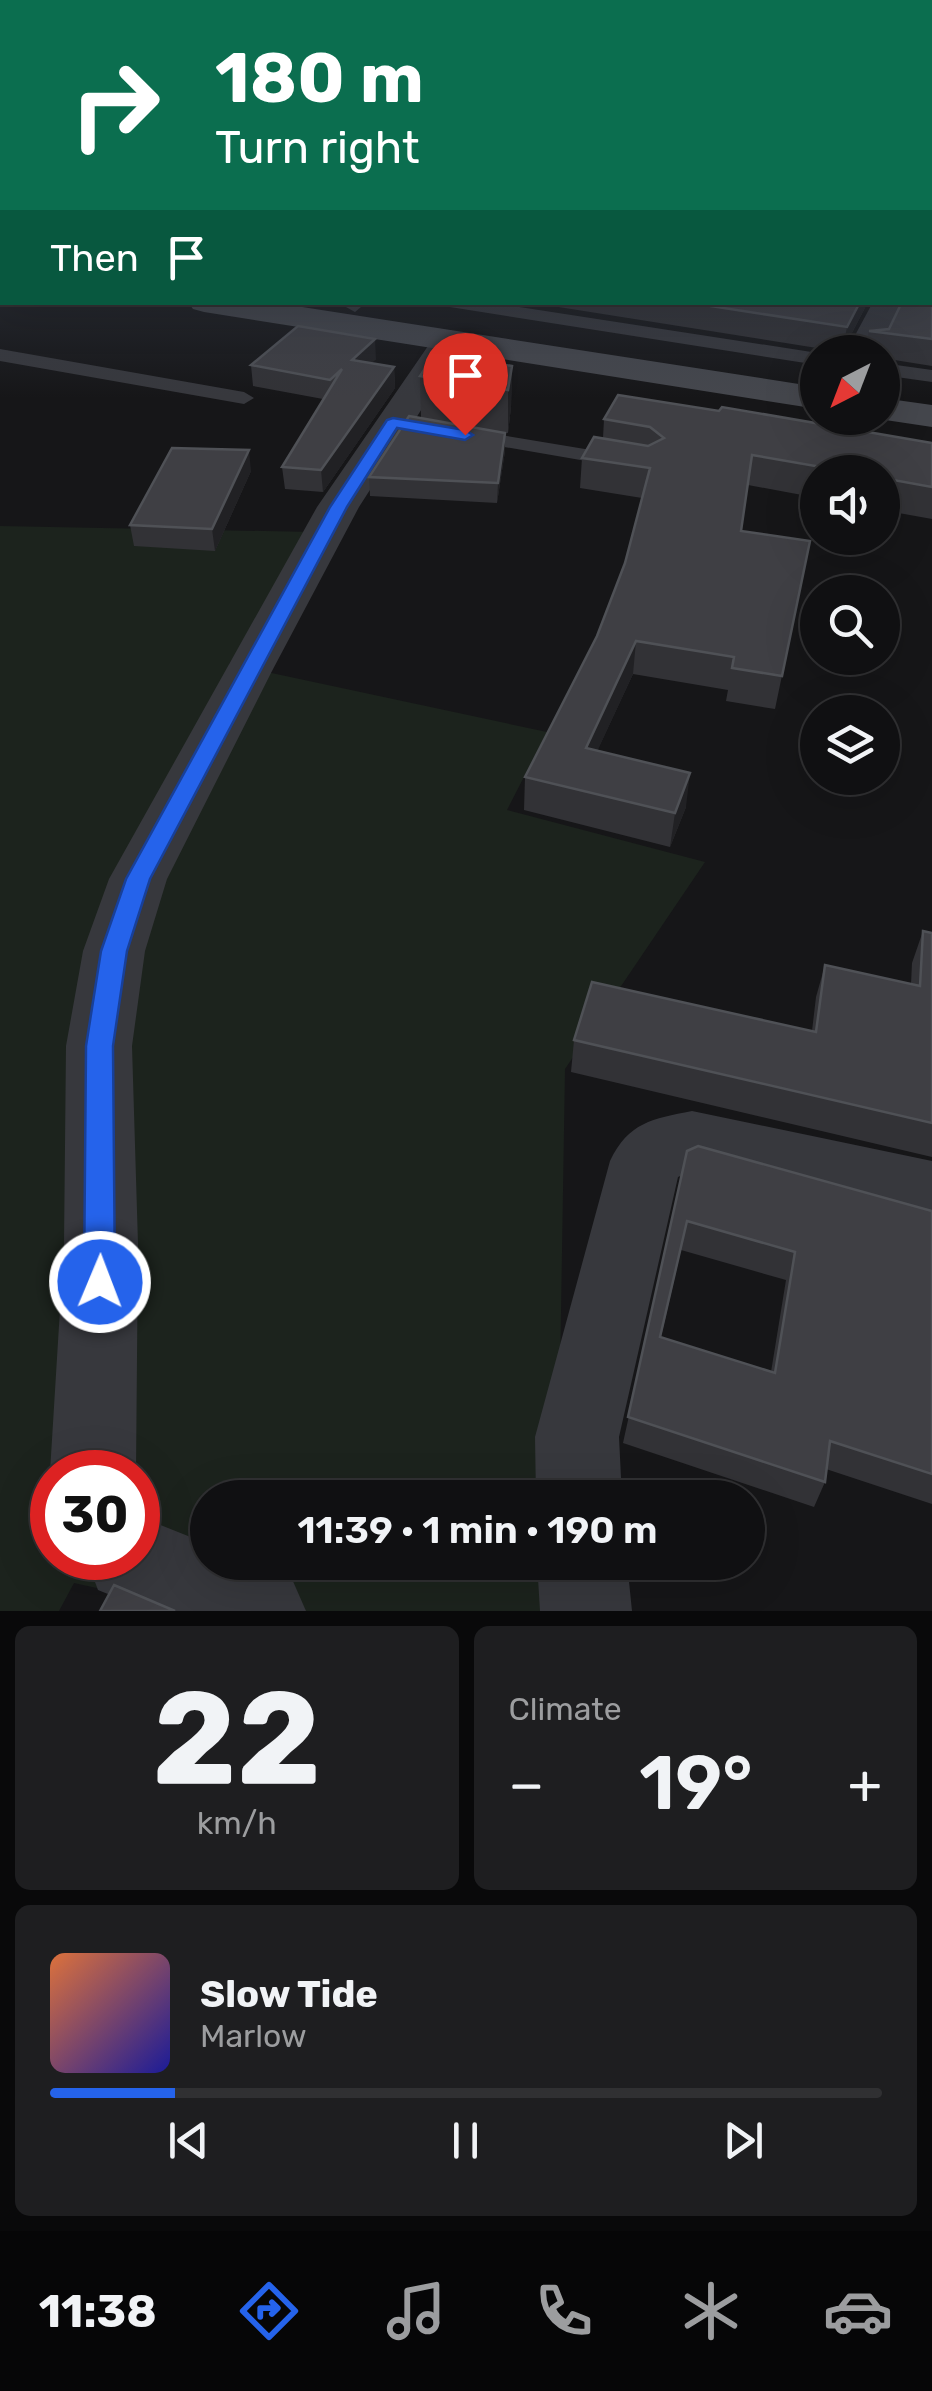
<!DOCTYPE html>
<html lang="en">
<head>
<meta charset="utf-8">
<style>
	body { margin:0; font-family:Rubik,sans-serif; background:#1e1e20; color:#f1f3f6; height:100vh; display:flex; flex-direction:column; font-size:38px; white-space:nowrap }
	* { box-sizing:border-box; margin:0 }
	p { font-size:32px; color:#9c9d9f }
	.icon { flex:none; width:55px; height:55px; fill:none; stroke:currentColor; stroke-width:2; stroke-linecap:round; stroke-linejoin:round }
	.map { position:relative; height:1611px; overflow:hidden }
	.drawer { display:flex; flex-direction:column; gap:15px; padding:15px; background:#09090a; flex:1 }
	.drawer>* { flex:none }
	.hud { position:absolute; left:0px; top:0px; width:932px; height:305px; box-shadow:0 10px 40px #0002,0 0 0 2px #303032; background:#0b6e4f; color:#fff; overflow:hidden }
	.needle { width:65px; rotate:222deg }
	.buttons { position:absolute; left:800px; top:335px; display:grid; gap:20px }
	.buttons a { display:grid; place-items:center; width:100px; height:100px; border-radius:50%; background:#101012; box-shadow:0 10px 40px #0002,0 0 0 2px #303032; font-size:50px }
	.speed { position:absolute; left:30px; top:1450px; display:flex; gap:20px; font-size:50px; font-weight:700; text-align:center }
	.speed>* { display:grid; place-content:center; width:130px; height:130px; border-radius:50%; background:#101012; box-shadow:0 10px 40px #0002,0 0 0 2px #303032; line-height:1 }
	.speed .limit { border:15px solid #d22; background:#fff; color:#111 }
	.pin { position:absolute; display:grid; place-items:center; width:85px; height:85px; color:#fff; margin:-102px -42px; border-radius:50% 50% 50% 0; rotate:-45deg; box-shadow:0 0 10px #0007 }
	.pin .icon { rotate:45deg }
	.me { position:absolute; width:110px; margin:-55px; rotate:1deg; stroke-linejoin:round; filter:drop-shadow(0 0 8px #0008) }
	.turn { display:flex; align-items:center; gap:35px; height:210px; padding:0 50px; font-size:45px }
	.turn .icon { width:130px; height:130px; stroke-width:2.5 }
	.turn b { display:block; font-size:70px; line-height:85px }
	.then { display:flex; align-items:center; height:95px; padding:0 50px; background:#0003; gap:20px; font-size:38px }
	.big { font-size:75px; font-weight:600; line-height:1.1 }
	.drawer .tile { flex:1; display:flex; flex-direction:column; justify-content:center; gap:15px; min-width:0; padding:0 35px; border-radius:15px; background:#1e1e20 }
	.drawer .dial { align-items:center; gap:0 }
	.dial b { font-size:130px; line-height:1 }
	.song { display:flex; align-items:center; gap:30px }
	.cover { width:120px; height:120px; border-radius:15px; background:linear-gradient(135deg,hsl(20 70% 55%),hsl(240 70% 35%)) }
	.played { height:10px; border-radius:5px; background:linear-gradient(90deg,#2563eb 15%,#303032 15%) }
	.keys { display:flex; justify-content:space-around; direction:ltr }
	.heat { display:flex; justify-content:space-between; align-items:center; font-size:55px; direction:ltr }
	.drawer .tiles { flex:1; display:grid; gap:15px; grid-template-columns:1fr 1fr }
	.tile:last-child { grid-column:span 2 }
	.trip { position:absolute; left:190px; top:1480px; width:575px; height:100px; border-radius:50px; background:#101012; box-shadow:0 10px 40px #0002,0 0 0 2px #303032; font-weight:600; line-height:100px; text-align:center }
	.dock { display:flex; height:160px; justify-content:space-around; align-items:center; background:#060607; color:#9c9d9f }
	.dock .icon { width:70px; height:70px }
	.dock .selected { color:#2563eb }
	.dock b { font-size:45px; color:#f1f3f6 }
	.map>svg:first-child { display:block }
	.green { fill:#1c231d; fill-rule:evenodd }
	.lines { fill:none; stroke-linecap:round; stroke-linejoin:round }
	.lane { fill:#37383d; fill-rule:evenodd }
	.street { fill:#37383d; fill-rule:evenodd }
	.secondary { fill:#45474d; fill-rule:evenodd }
	.wall { fill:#323236; fill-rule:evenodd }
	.shaded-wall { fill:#212124 }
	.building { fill:#3f3f44; stroke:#4f5156; stroke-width:2.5; fill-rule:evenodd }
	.route { fill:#2563eb; stroke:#184099; stroke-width:2.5 }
</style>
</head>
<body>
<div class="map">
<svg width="932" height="1611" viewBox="0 0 932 1611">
	<rect width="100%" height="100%" fill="#161618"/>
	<path class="green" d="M0,526l313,6 -84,132 318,68 -40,78 198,52 -140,207 -7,428 -350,1v64l349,1 -1,48h-355l-127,-28 -15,28h-59zM52,1472h86v86h-86z"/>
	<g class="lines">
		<path class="lane" d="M0,230h2v10h-2z
			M349,302h18l-12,10 -9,-5z
			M442,302h45l331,51v12l-368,-58z
			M0,349l244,43 10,6 -10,6 -244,-43z
			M882,363l50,7v12l-50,-7z
			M465,429l156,26 11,6 -11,6 -163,-28 -3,-4 3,-4z"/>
		<path class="street" d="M873,302h32l-25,50h-34z
			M449,330l12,3 5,7 -107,167 -87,164 -105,208 -22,72 -13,95 6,198 -2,228h-84v5l-2,-5 14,-228 2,-198 17,-95 26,-72 208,-372 120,-174z
			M692,1111l240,50v64l-240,-54 -14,6 -59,260 3,61h-86l-1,-61 75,-276c19,-39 42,-42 82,-50z
			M138,1516l70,28v18h45l39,17 14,32h-156l-52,-21 -12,-32h52z
			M537,1562h90l5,49h-92z"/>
		<path class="secondary" d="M0,262h2v18h-2z
			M188,302h82l548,85v22l-614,-97 -11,-3z
			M882,398l50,7v22l-60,-9h10z"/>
	</g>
	<path class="wall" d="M0,172h2v47h-2z
		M932,224v142l-50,-8v-6h-17l4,-21 20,-2 41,-27z
		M527,302h341l-26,50z
		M376,359l-5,4 23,4 1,21 -72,104 -38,-3 -3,-22 41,-68 -70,-13 -2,-21z
		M512,366l-1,41 -3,26 -87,-15 -1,-42z
		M719,411l213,32v76l-50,-9v-38h-64v26l-70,-13 -7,46 69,10 -35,168 -49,-8 2,-11 -95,-16 -36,77 89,56 -16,40 -146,-37 1,-33 72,-141 28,-73 17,-65 -62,-10 2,-30 21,-20 1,-19z
		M505,433v18l-8,52 -127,-7 -1,-19z
		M251,471l-36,80 -81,-5 -4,-21z
		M923,931l9,2v224l-361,-85 3,-32 238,-9 4,-34 9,-32 86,19 1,-21z
		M687,1151l245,60v293l-106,-35 -1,13 -11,25 -191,-64zM681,1250l105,30 -15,92 -110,-35z"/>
	<path class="shaded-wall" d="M860,302h8l-26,50 5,-25z
		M375,339l1,20 -23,22 -1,-21z
		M512,366l-1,41 -3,26v-43z
		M394,367l1,21 -72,104 -2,-22z
		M505,433v18l-8,52 1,-20z
		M249,450l2,21 -36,80 -3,-22z
		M636,641l-3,33 -50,108 3,-34z
		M690,773l-4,34 -16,40 5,-34z"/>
	<path class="building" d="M0,172h2v26l-2,-1z
		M930,222l2,2v115l-63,-8 20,-2 13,-27h28z
		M685,302h175l-13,25z
		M298,326l77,13 -23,21 42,7 -73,103 -39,-3 60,-98 -12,11 -79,-15z
		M435,353l77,13 -4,24 -88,-14z
		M618,395l101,16 3,-4 210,36v44l-50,-9v-6h-32l-98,-17 -11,76 69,10 -28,135 -50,-8 2,-11 -98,-16 -50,107 104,25 -15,40 -150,-36 72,-141 28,-73 25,-95 -68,-10 12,-21 54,9 16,-8 -14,-11 -46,-8z
		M409,416l96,17 -7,50 -129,-6z
		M172,448l77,2 -37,79 -82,-4z
		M923,931l9,2v190l-358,-83 18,-58 224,50 9,-67 95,21z
		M698,1146l234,65v263l-102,-33 -5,41 -197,-65 59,-266zM687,1221l108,31 -20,121 -115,-36z
		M114,1585l61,26h-75z"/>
	<linearGradient id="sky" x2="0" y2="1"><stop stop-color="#0c0c0d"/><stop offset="0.43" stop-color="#363c48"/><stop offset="1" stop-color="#363c48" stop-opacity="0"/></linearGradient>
	<rect width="932" height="398" fill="url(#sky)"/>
	<path class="route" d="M393,418l72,12 8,5 -8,5 -68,-12 -50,79 -197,372 -23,72 -14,95 2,236 -4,10 -11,5 -12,-5 -4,-10 2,-236 15,-95 25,-72 204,-372 57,-87z"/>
</svg>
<div class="buttons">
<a><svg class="needle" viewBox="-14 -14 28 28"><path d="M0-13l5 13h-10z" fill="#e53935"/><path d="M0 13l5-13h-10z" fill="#9c9d9f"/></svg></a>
<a><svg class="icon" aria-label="sound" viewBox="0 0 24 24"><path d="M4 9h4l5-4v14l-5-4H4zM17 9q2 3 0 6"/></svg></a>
<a><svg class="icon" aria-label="search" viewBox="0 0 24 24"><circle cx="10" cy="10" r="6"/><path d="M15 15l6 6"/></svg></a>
<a><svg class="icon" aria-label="layers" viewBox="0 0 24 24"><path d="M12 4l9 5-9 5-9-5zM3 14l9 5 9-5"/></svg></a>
</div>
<div class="speed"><div class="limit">30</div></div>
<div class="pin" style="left:465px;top:435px;background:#d93025"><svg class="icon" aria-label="arrive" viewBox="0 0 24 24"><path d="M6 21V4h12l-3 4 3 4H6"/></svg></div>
<svg class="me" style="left:100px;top:1282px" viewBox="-20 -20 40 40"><circle r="17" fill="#2563eb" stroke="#fff" stroke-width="3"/><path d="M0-11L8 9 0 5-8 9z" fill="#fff"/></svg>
<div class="trip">11:39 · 1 min · 190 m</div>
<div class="hud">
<div class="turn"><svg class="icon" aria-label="right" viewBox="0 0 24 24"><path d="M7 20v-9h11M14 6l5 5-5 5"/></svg><div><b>180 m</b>Turn right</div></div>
<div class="then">Then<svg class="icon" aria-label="arrive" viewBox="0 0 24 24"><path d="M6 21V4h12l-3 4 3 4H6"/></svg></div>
</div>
</div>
<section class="drawer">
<div class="tiles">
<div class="tile dial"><b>22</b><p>km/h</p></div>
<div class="tile"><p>Climate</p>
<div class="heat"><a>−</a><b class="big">19°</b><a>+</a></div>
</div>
<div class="tile">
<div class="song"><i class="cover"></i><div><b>Slow Tide</b><p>Marlow</p></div></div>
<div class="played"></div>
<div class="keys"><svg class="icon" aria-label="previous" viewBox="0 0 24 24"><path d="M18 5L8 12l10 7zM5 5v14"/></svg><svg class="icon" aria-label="pause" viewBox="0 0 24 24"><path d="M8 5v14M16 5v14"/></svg><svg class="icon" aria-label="next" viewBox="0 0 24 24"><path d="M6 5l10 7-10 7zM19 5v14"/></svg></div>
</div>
</div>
</section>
<nav class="dock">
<b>11:38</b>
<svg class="icon selected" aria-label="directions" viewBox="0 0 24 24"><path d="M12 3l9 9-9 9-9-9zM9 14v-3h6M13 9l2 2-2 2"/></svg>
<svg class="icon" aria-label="music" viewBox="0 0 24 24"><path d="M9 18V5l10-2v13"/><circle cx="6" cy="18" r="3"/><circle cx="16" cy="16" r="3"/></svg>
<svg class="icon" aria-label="phone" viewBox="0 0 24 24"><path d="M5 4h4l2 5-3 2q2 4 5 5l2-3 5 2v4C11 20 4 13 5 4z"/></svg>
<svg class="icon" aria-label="climate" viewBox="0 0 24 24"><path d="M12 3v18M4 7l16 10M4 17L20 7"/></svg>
<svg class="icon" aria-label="car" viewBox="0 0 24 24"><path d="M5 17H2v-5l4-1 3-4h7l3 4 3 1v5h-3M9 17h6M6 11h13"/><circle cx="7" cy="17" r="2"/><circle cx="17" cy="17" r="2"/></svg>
</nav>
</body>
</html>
